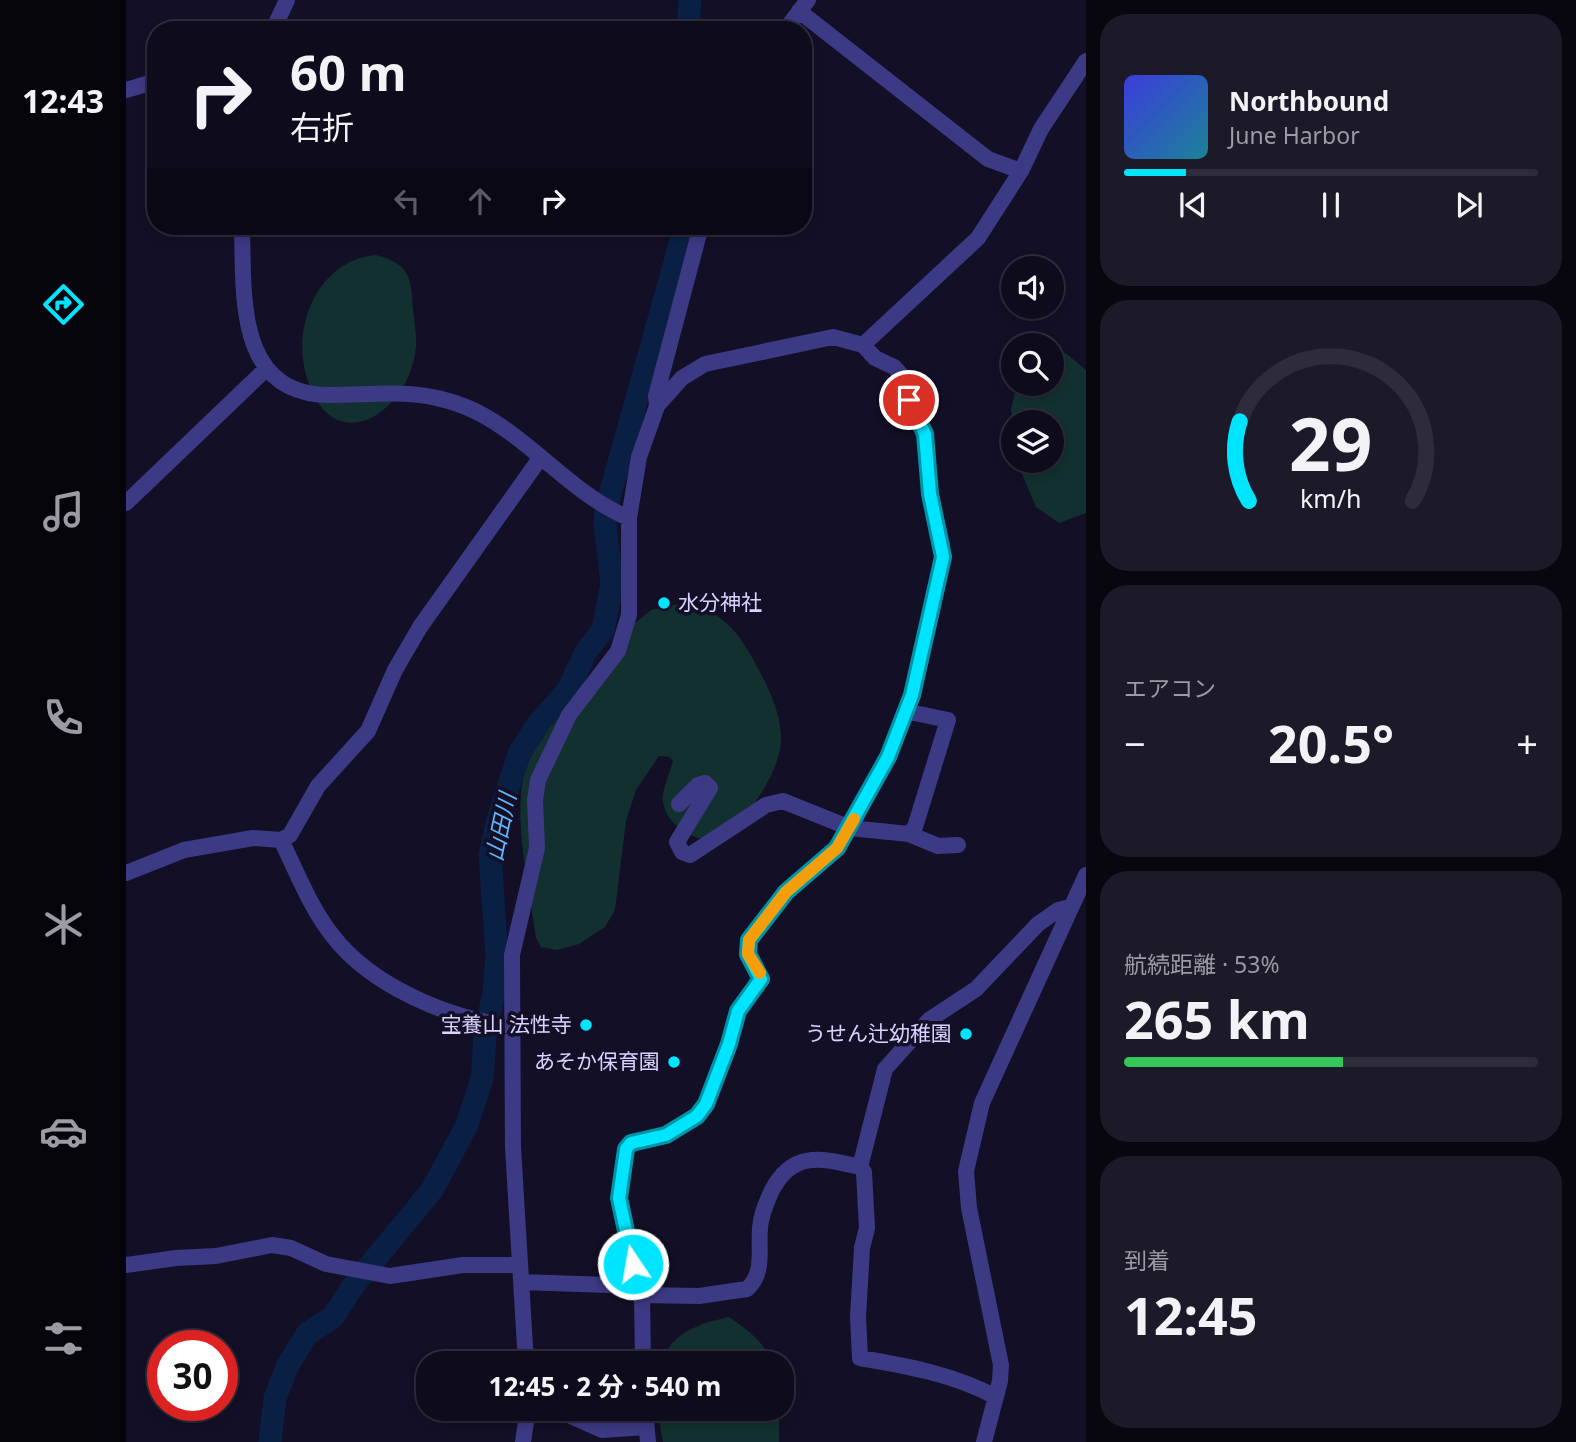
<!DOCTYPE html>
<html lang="ja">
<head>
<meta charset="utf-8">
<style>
	body { margin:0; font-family:"Noto Sans","Noto Sans JP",sans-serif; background:#1c1929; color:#f1f3f6; height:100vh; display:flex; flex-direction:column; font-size:26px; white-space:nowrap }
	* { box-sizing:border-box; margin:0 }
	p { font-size:23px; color:#9b9ba3 }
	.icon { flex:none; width:38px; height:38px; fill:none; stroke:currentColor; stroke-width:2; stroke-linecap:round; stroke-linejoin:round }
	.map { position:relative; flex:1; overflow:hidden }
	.sheet { display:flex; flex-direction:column; gap:14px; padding:14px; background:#08060f; width:490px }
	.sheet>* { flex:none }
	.guide { position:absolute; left:21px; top:21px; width:665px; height:214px; border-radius:28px; box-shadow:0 4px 10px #0003,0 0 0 2px #2e2b3b; background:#0e0b1c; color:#f1f3f6; overflow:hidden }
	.buttons { position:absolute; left:875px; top:256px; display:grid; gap:14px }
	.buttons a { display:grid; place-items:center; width:63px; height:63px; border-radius:50%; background:#0e0b1c; box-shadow:0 4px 10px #0003,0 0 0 2px #2e2b3b; font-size:35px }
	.speed { position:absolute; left:21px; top:1330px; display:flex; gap:14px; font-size:35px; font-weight:700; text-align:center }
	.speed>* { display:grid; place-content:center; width:91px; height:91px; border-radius:50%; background:#0e0b1c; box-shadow:0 4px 10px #0003,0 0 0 2px #2e2b3b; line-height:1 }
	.speed .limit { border:10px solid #d22; background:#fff; color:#111 }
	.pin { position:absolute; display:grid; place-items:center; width:60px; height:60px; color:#fff; margin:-30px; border:4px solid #fff; border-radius:50%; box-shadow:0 2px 7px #0007 }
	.me { position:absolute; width:77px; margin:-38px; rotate:348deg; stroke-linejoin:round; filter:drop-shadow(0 0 5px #0008) }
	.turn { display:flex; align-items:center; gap:24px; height:147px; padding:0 28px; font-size:32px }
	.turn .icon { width:91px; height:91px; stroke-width:2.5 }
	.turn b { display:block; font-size:49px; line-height:60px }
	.lanes { display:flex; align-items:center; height:66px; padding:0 28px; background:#0003; justify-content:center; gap:35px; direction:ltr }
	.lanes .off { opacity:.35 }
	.big { font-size:52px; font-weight:700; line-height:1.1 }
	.sheet .tile { flex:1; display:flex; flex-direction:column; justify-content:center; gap:10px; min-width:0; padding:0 24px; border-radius:28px; background:#1c1929 }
	.sheet .dial { align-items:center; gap:0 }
	.dial svg { height:182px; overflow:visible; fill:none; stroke:#2e2b3b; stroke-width:7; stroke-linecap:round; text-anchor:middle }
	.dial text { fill:#f1f3f6; stroke:none }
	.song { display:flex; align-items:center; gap:21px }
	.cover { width:84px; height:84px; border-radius:10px; background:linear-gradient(135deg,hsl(240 70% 55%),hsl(190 70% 35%)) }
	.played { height:7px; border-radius:4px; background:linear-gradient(90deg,#00e5ff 15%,#2e2b3b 15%) }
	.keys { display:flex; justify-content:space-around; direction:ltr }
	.heat { display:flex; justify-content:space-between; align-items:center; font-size:38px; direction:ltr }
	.charge { height:10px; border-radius:5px; background:linear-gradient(90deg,#34c759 53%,#2e2b3b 0) }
	.trip { position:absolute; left:290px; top:1351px; width:378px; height:70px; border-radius:28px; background:#0e0b1c; box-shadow:0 4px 10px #0003,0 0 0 2px #2e2b3b; font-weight:700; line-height:70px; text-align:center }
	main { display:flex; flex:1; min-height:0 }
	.tabs { display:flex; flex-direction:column; width:126px; justify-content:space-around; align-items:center; background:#06040b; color:#9b9ba3 }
	.tabs .icon { width:49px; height:49px }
	.tabs .selected { color:#00e5ff }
	.tabs b { font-size:32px; color:#f1f3f6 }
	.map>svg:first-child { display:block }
	.green { fill:#12302f }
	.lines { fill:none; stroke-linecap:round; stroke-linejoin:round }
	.river { stroke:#0a1f44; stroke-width:23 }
	.minor { stroke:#3d3a85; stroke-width:16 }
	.route-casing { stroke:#0095a6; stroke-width:18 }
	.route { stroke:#00e5ff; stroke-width:12 }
	.slow { stroke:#f59e0b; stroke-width:12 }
	.poi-dot { fill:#00e5ff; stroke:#130f26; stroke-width:2.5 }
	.labels { text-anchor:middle; stroke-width:7; stroke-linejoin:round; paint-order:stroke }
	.poi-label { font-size:21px; fill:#d9d4ff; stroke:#130f26; text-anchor:end }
	.water-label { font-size:23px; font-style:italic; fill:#62b6ff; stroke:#130f26 }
</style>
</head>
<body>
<main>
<nav class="tabs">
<b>12:43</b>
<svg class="icon selected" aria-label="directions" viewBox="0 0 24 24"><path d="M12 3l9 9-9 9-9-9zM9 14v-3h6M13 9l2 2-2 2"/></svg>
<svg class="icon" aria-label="music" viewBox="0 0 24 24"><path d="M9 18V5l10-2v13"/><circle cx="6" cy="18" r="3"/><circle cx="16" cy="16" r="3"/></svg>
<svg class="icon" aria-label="phone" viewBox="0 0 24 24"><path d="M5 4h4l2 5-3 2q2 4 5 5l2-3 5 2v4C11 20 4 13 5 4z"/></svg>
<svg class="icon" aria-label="climate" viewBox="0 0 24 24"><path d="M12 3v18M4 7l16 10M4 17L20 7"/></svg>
<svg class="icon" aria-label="car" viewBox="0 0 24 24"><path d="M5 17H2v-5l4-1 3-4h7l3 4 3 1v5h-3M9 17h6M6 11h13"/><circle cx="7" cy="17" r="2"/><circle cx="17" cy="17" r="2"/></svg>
<svg class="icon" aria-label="filters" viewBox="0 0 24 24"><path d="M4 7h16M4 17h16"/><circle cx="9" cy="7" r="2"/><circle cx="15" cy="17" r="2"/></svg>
</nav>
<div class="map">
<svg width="960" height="1442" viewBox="0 0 960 1442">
	<rect width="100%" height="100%" fill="#130f26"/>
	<path class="green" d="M250,255c34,9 35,22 37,54 1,12 4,26 3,37 -5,66 -84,119 -110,29 -14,-51 13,-115 70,-120z
		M926,348l15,6 19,16v143l-27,10 -23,-16 -20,-47h36v-38h-39v10l-2,-22 6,-27h35z
		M552,604c38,2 58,23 76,57 13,24 25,46 27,74 3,35 -43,108 -83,103 -4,-1 -10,-5 -14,-7 -11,-6 -19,-17 -21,-29 -2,-11 7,-29 10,-41l-4,-4 -10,-1 -23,34 -10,31 -11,89 -10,17 -26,17 -22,6 -16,-3 -5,-9c-6,-48 -22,-112 -13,-159 8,-42 83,-120 111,-155l17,-14z
		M603,1317c17,12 37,25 42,46h-108c6,-31 39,-40 66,-46z
		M531,1409h122v33h-116z"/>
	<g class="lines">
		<path class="river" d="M562,30l2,-30
			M144,1442l5,-44 13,-33 19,-31 26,-17 20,-31 79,-96 34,-63 16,-48 3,-43 9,-45 3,-35 -7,-101 8,-36 21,-65 19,-30 30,-34 19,-40 16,-20 9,-47 -7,-58 1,-16 79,-283"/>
		<path class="minor" d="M673,11l189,148 33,12
			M147,30l14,-30
			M659,30l23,-30
			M0,90l30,-9
			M116,226c2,71 -7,172 93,169 48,-1 85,-7 131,12 59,24 105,88 163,111
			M737,345l115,-107 43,-67 20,-42 45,-68
			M531,406l-1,-10 45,-170
			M0,503l140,-134
			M553,804l19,-19 7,-2 5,5 -33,54 5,10 8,3 76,-50 17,-4 67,27 59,6 6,-7 33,-107 -43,-9
			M783,834l29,12 20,-1
			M155,840c16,32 29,67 51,95 39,51 117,84 179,91
			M0,873l58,-23 69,-12 28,2 9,-5 28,-49 50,-55 27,-61 25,-43 121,-170
			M734,1167l4,5 3,56 -5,20 -4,69 2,41c47,8 93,16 136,39
			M0,1265l50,-7 40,-2 56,-11 19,3 35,16 64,12 73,-11h57
			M395,1282l116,4
			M516,1295l57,1 48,-7c18,-16 11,-40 13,-61 1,-14 6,-24 11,-36 21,-42 50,-34 89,-25l25,-98 44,-49 47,-31 62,-65 20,-14 12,-3
			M400,1363l-13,-216 -1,-192 25,-107 -2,-48 3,-20 31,-65 49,-64 11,-36v-97l10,-61 18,-51 25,-28 23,-14 128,-27 30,8 12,13 19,9 11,12 4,21 16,34 5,60 12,50 1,13 -13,62 -18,75 -24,63 -38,71 -13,20 -51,44 -37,48 -1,14 13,25 -23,32 -9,33 -23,60 -9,12 -31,19 -35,8 -5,6 -7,49 18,88 5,9 1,68
			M429,1409l47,21 44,-3
			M519,1409l3,33
			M397,1442l5,-33
			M858,1442l16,-61 1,-16 -32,-157 -3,-37 16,-68 104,-228"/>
	</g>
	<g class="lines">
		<g class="route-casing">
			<path id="route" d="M507,1264l-14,-66 7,-49 5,-6 35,-8 31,-19 9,-12 23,-60 9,-33 23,-32 -13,-25 1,-14 37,-48 51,-44 51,-91 24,-62 31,-138 -13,-63 -5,-60 -16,-34"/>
		</g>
		<use href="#route" class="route"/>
		<path class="slow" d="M634,973l-12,-19 1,-14 37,-48 51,-44 17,-29"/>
	</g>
	<g class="poi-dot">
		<circle cx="538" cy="603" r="7"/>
		<circle cx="460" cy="1025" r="7"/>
		<circle cx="840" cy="1034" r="7"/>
		<circle cx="548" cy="1062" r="7"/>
	</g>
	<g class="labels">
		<g class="poi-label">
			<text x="552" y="610" text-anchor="start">水分神社</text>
			<text x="446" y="1032">宝養山 法性寺</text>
			<text x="826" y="1041">うせん辻幼稚園</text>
			<text x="534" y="1069">あそか保育園</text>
		</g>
		<g class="water-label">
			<text transform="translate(375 827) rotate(-78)" y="8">山田川</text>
		</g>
	</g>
</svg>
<div class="buttons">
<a><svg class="icon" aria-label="sound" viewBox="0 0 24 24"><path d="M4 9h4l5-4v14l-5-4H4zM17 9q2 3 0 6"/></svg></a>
<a><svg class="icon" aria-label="search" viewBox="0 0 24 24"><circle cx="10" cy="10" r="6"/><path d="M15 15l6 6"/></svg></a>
<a><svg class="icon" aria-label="layers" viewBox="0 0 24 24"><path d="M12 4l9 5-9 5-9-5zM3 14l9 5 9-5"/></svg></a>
</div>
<div class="speed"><div class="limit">30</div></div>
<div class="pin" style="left:783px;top:400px;background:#d93025"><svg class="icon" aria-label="arrive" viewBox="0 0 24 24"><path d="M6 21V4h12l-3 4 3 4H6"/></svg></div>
<svg class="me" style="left:507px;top:1264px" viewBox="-20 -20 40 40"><circle r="17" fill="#00e5ff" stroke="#fff" stroke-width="3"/><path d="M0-11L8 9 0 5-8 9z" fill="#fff"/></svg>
<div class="trip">12:45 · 2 分 · 540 m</div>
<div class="guide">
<div class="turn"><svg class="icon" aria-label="right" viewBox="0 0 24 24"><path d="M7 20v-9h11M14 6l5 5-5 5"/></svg><div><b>60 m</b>右折</div></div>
<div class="lanes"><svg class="icon off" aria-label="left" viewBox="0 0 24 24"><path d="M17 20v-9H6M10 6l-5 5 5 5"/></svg><svg class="icon off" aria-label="ahead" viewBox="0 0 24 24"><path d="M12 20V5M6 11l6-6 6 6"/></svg><svg class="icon" aria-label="right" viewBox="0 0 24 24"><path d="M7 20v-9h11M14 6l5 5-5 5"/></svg></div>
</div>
</div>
<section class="sheet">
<div class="tile">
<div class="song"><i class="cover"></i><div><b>Northbound</b><p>June Harbor</p></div></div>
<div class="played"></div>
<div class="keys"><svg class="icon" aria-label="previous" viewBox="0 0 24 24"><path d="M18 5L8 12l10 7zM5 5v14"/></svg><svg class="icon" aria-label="pause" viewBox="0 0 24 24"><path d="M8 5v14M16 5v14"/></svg><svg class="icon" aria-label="next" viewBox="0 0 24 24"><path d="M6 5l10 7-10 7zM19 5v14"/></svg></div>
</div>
<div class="tile dial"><svg viewBox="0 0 100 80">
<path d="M14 69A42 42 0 1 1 86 69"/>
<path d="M14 69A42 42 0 0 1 10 34" stroke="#00e5ff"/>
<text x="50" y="56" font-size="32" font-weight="700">29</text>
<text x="50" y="72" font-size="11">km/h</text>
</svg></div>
<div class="tile"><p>エアコン</p>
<div class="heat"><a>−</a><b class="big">20.5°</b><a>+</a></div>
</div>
<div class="tile"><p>航続距離 · 53%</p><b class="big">265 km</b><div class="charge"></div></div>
<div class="tile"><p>到着</p><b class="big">12:45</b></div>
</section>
</main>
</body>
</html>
